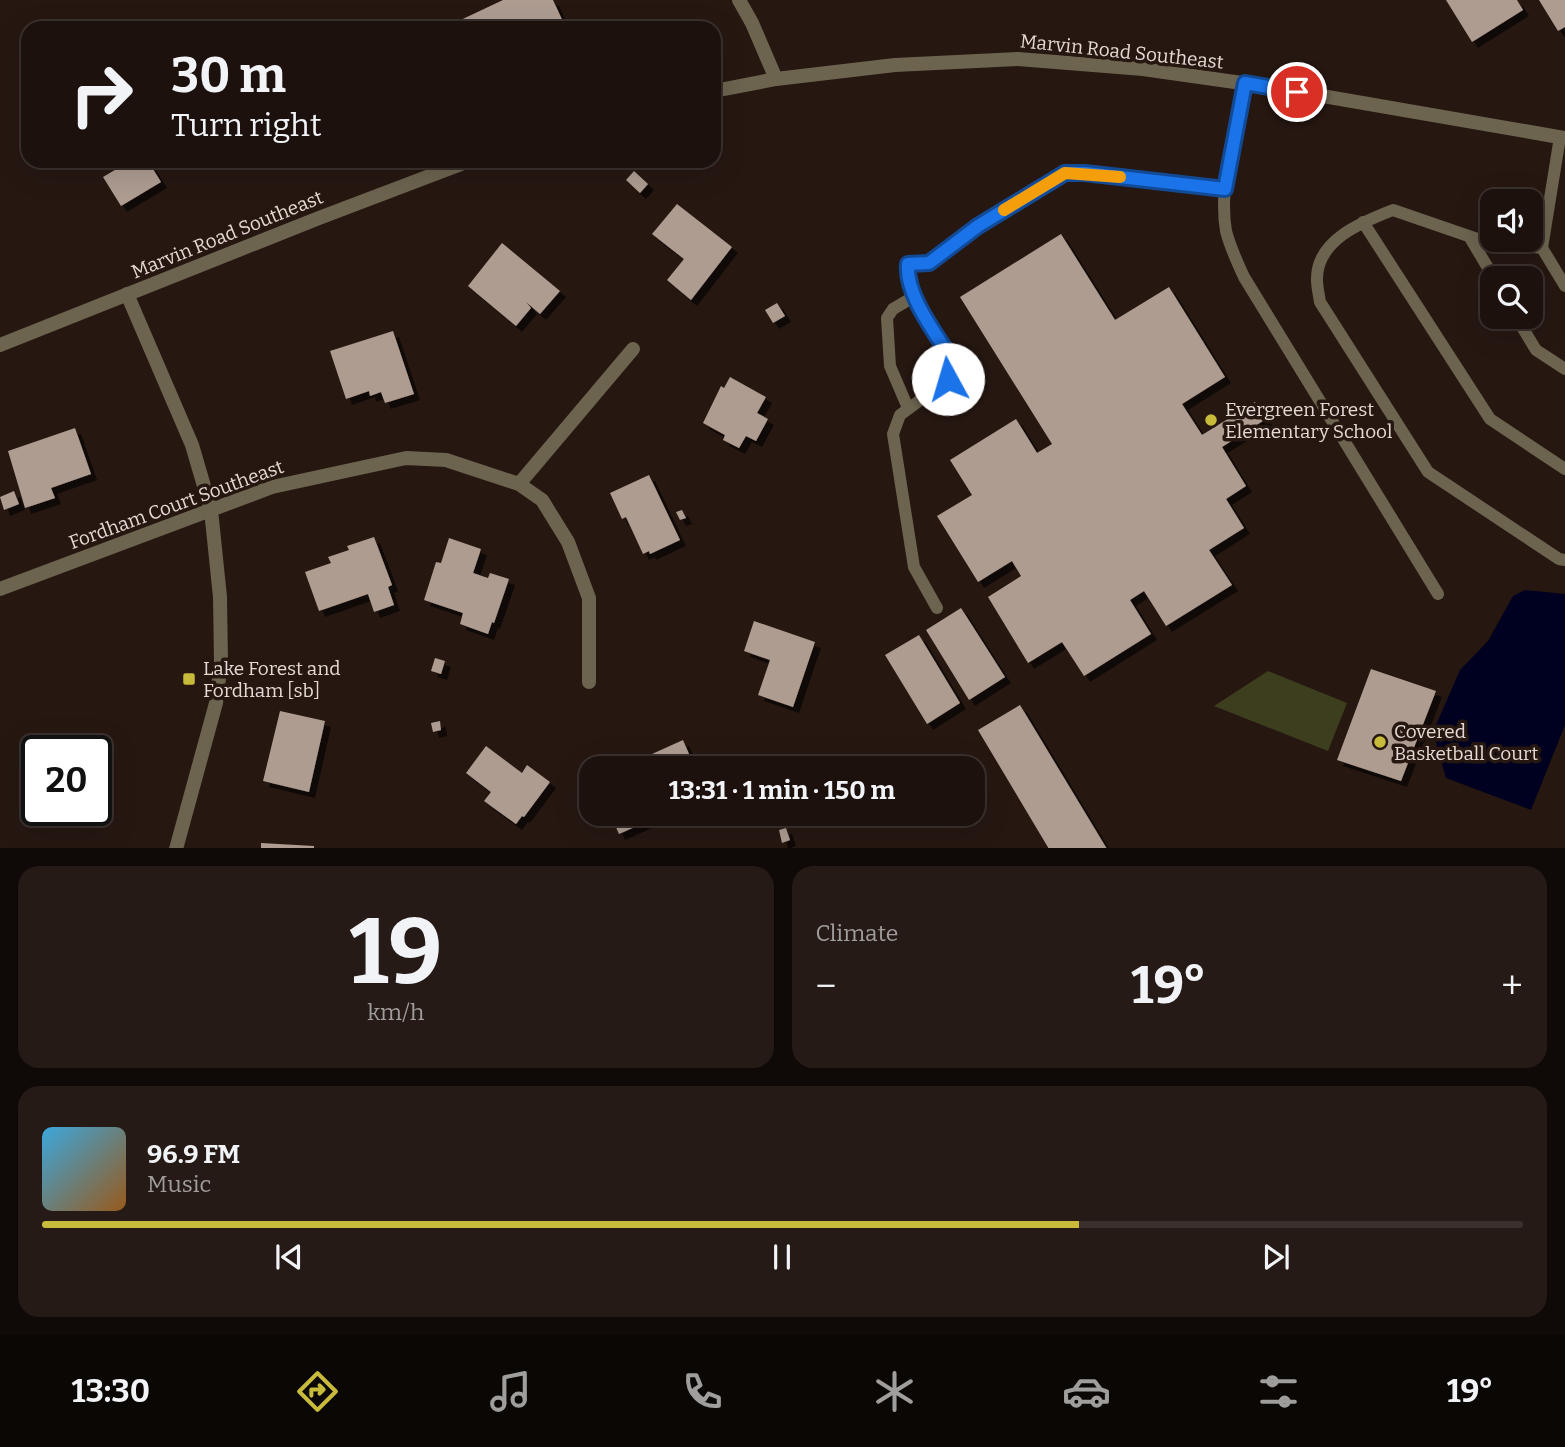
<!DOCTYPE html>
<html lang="en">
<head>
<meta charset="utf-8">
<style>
	body { margin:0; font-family:Bitter,serif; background:#251a16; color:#f1f3f6; height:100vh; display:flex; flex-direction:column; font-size:26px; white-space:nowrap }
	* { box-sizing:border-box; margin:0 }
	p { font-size:23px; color:#a09d9d }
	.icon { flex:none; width:38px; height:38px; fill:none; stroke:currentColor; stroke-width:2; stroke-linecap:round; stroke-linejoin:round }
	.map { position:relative; height:848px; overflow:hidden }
	.drawer { display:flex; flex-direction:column; gap:18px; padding:18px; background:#0f0907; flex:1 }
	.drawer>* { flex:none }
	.guide { position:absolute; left:21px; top:21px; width:700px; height:147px; border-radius:21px; box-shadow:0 7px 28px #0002,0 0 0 2px #3a312e; background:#1c110d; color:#f1f3f6; overflow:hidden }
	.tools { position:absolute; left:1480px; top:189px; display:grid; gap:14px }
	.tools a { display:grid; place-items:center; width:63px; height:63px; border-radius:14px; background:#1c110d; box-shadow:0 7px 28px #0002,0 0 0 2px #3a312e; font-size:35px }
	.speed { position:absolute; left:21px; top:735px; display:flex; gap:14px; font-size:35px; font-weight:700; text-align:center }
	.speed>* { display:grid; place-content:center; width:91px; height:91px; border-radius:50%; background:#1c110d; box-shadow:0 7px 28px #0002,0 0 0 2px #3a312e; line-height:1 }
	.speed .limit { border:4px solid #111; border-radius:10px; background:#fff; color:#111 }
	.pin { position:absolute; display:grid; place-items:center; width:60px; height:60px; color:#fff; margin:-30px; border:4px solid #fff; border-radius:50%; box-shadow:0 2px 7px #0007 }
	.me { position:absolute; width:77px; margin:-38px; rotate:354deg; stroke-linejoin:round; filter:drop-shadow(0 0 5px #0008) }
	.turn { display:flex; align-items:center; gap:24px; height:147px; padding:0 35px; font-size:32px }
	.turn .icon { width:91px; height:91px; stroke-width:2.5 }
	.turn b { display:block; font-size:49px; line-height:60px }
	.big { font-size:52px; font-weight:700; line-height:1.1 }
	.drawer .tile { flex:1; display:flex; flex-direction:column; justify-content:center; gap:10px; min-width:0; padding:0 24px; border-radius:21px; background:#251a16 }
	.drawer .dial { align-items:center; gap:0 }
	.dial b { font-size:91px; line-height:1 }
	.song { display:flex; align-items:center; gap:21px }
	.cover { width:84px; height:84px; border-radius:10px; background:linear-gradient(135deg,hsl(200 70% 55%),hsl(30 70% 35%)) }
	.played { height:7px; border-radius:4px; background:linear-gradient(90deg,#c8bb3b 70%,#3a312e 70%) }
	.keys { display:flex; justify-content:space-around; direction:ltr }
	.heat { display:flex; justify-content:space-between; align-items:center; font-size:38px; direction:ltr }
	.drawer .tiles { flex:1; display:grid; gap:18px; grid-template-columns:1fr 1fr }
	.tile:last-child { grid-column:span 2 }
	.trip { position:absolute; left:579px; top:756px; width:406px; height:70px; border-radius:21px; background:#1c110d; box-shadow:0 7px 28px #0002,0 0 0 2px #3a312e; font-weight:700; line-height:70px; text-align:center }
	.tab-bar { display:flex; height:112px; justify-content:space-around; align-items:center; background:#0b0705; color:#a09d9d }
	.tab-bar .icon { width:49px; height:49px }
	.tab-bar .selected { color:#c8bb3b }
	.tab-bar b { font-size:32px; color:#f1f3f6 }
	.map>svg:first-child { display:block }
	.green { fill:#3c3e1e }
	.water { fill:#000120 }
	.building { fill:#ae9c91; filter:url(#shadow) }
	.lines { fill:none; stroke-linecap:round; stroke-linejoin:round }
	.service { stroke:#6c644f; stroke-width:12 }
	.minor { stroke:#6c644f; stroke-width:14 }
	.tertiary { stroke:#6c644f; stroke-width:14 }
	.route-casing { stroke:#114b97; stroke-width:18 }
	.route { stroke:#1a73e8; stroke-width:12 }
	.slow { stroke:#f59e0b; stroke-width:12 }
	.poi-dot { fill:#c8bb3b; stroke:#261711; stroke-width:2.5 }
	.labels { text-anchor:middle; stroke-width:7; stroke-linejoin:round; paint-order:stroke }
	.street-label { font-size:19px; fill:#e4d9d5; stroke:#261711 }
	.poi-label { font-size:19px; fill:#e4d9d5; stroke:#261711; text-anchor:start }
</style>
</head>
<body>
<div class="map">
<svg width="1565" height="849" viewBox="0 0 1565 849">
	<defs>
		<filter id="shadow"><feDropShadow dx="6" dy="6" stdDeviation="0" flood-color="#0009"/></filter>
	</defs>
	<rect width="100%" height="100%" fill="#261711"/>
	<path class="green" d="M1268,671l79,32 -19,48 -114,-45z"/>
	<path class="water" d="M1525,590l40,4v131l-34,85 -85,-32 -13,-46 27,-62 28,-29 25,-45z"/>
	<path class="building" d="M503,0h50l12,26 -5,2h-109l-1,-3z
		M1446,0h71l6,10 -51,32z
		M1539,0h26v27l-7,4z
		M130,161h18l13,21 -40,24 -18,-29z
		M634,171l14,13 -8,9 -14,-13z
		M677,204l55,43 -41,53 -24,-20 17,-21 -32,-25z
		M1061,234l54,86 54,-33 56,90 -43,27 20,31 53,-33 11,17 -44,28 24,39 -20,13 18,29 -35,22 23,35 -66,41 -22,-35 -14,9 21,34 -67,42 -22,-34 -34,21 -40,-66 33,-21 -9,-15 -34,21 -41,-66 35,-21 -22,-35 66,-41 21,34 15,-9 -92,-147z
		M502,243l58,48 -20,23 -14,-12 5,6 -15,18 -48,-40z
		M777,303l8,13 -12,7 -8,-13z
		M393,331l21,63 -29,9 -4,-11 -11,4 -1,-5 -23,8 -16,-48z
		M730,377l36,20 -9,16 11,6 -12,22 -10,-5 -7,12 -16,-8 2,-5 -22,-12 18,-37 3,2z
		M75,428l16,46 -40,14 4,10 -30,10 -17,-57z
		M649,475l31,65 -30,14 -1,-3 -6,3 -17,-37 -4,2 -12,-26z
		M14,491l5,13 -15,6 -4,-13z
		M682,510l4,8 -6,2 -4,-8z
		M374,537l18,48 -4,2 6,18 -20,7 -6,-18 -49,17 -14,-39 26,-9 -3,-6 21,-7 -2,-4z
		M449,538l32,11 -8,24 15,5 2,-5 19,6 -15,44 -2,-1 -4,12 -28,-10 3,-11 -39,-13 12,-38 5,1z
		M961,608l44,69 -36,23 -43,-70z
		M754,621l61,21 -22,65 -35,-12 12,-35 -26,-9z
		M919,635l41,68 -33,21 -42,-69z
		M435,658l10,3 -4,13 -10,-3z
		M1371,669l65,22 -35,90 -64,-21z
		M1020,705l87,144h-58l-71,-119z
		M280,711l45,10 -16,71 -46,-11z
		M440,721l1,9 -8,2 -2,-9z
		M683,740l12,28h-54l14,-6 -3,-8z
		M486,746l36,27 5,-8 23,17 -26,35 -2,-1 -6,8 -32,-23 7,-9 -25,-19z
		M610,814h54l-45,20z
		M786,828l4,12 -8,3 -3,-13z
		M261,843l53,3v3h-53z"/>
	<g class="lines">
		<path class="service" d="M1245,83c-9,45 -27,103 -19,148 4,16 11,31 18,46l194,317
			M1560,137l-18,111 23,38
			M1363,222l127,197 75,50
			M1469,236l25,42
			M1542,248l-56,-6 -93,-32c-31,12 -77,30 -76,70 0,7 2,15 3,22l108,170 131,87 6,1
			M1516,317l20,33 29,19
			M908,408l-18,-42 -3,-48 6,-9 22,-13
			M937,608l-23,-41 -21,-133 7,-19 49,-36 5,-16c-16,-27 -49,-68 -46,-99l21,-1 49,-37 87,-53h20l140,16"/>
		<path class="minor" d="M739,0l13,23 24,56
			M127,294l65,151 19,65 9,87 1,65 -5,41 -40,146
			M519,484l114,-135
			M0,589l272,-102 134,-29 40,2 73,24 23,16 26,42 21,56v84"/>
		<path class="tertiary" d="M714,91l62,-12 119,-14 123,-6 125,10 127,18 295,51
			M0,345l319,-127 150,-57"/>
	</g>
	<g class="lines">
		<g class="route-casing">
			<path id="route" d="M948,379l6,-16c-16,-27 -49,-67 -46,-99l21,-1 49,-37 87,-53h20l140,16 20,-106 52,9"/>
		</g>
		<use href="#route" class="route"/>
		<path class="slow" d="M1004,210l61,-37 55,4"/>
	</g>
	<g class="poi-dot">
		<circle cx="1211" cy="420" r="7"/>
		<rect x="182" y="672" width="14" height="14" rx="3.5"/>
		<circle cx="1380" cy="742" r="7"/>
	</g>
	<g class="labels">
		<g class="street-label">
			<text transform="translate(1122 51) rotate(6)" y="7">Marvin Road Southeast</text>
			<text transform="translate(227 234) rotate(-22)" y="7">Marvin Road Southeast</text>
			<text transform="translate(176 504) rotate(-20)" y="7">Fordham Court Southeast</text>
		</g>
		<g class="poi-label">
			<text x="1225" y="416">Evergreen Forest<tspan x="1225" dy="22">Elementary School</tspan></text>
			<text x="203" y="675">Lake Forest and<tspan x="203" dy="22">Fordham [sb]</tspan></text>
			<text x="1394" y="738">Covered<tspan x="1394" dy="22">Basketball Court</tspan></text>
		</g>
	</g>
</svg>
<div class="tools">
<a><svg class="icon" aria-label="sound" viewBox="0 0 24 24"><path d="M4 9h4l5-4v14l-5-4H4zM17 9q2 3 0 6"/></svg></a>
<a><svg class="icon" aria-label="search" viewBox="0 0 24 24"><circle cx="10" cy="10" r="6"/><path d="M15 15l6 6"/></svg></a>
</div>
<div class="speed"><div class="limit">20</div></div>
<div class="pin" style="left:1297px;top:92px;background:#d93025"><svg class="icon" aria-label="arrive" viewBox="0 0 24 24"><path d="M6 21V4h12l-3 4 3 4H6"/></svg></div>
<svg class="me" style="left:948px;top:379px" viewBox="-20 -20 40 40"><circle r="19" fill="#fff"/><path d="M0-13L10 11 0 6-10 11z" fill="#1a73e8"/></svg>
<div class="trip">13:31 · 1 min · 150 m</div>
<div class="guide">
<div class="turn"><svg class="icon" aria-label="right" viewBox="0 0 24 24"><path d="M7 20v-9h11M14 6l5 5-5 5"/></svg><div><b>30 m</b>Turn right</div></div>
</div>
</div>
<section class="drawer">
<div class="tiles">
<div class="tile dial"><b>19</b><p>km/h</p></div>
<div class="tile"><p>Climate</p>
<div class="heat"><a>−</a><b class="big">19°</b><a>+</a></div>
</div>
<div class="tile">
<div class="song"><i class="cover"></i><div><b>96.9 FM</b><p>Music</p></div></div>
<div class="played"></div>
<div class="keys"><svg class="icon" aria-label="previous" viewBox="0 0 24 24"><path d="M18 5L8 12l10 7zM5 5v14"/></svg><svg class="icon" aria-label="pause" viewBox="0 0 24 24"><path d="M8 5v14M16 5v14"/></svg><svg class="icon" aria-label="next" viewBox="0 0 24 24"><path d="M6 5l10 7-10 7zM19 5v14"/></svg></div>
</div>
</div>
</section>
<nav class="tab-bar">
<b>13:30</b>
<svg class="icon selected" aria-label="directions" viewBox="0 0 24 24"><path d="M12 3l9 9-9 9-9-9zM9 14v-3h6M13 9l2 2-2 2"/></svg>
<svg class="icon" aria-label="music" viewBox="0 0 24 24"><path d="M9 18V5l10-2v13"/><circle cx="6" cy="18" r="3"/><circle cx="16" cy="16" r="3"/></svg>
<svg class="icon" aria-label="phone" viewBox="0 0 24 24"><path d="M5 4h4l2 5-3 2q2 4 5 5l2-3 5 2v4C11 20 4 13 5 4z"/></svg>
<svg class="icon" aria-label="climate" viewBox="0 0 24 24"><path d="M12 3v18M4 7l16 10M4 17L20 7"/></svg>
<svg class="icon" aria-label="car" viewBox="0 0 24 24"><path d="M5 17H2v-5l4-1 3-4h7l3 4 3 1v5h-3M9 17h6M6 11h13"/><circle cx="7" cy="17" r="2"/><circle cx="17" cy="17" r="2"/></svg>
<svg class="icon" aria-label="filters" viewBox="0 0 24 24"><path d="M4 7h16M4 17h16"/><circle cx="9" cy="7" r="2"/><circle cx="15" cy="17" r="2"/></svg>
<b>19°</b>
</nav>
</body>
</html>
